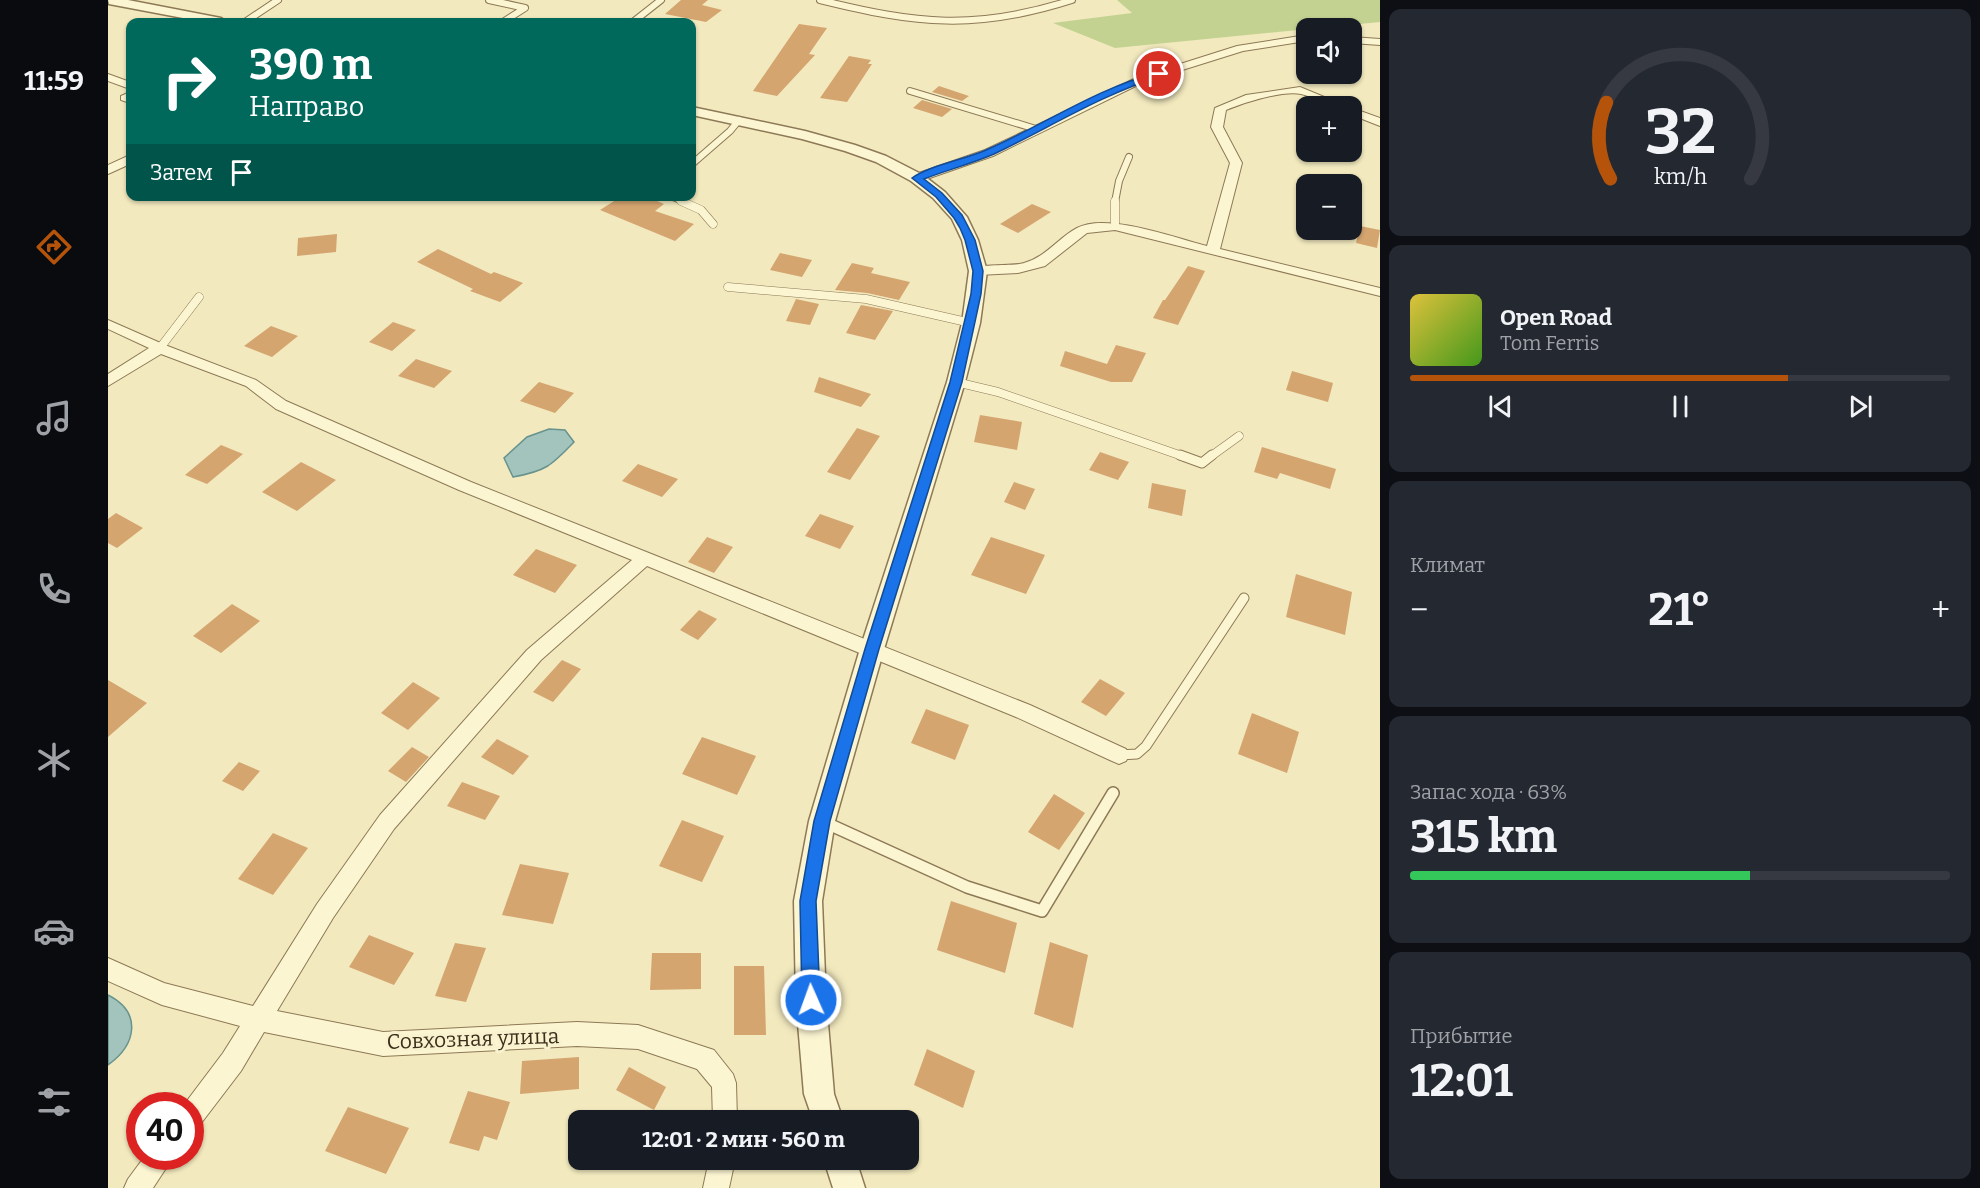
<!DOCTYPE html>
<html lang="ru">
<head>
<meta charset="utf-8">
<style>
	body { margin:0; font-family:Bitter,serif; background:#242831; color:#f1f3f6; height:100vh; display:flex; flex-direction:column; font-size:22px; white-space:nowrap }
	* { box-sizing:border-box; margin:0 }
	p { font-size:20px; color:#9ea1a6 }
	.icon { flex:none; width:33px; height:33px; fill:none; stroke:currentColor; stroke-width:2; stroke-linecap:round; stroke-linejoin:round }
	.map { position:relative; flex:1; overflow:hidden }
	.drawer { display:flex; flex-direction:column; gap:9px; padding:9px; background:#0d0f14; width:600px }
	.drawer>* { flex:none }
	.guide { position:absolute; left:18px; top:18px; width:570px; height:183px; border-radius:12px; box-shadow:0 2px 4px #0004; background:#00695c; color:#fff; overflow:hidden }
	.buttons { position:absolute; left:1188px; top:18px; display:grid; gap:12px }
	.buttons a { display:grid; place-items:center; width:66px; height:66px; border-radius:12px; background:#171b24; box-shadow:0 2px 4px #0004; font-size:30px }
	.speed { position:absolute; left:18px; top:1092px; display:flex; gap:12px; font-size:30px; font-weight:700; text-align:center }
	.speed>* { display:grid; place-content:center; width:78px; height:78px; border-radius:50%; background:#171b24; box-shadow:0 2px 4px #0004; line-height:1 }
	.speed .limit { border:9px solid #d22; background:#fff; color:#111 }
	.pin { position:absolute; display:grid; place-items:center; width:51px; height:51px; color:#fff; margin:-26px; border:3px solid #fff; border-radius:50%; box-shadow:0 2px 6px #0007 }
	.me { position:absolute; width:66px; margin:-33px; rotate:358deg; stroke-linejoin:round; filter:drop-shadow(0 0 4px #0008) }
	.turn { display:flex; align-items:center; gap:21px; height:126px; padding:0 24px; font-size:27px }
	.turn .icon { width:78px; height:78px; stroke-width:2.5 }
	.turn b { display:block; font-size:42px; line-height:51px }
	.then { display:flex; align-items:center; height:57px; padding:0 24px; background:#0003; gap:12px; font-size:22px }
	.big { font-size:45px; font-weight:700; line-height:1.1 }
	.drawer .widget { flex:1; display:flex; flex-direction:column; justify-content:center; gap:9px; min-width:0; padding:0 21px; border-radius:12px; background:#242831 }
	.drawer .dial { align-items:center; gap:0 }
	.dial svg { height:156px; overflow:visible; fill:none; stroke:#363941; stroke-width:7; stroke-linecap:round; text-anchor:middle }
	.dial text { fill:#f1f3f6; stroke:none }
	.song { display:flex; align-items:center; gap:18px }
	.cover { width:72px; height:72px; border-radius:9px; background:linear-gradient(135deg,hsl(50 70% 55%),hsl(100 70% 35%)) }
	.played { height:6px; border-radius:3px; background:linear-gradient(90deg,#b45309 70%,#363941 70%) }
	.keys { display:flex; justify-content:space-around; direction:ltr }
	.heat { display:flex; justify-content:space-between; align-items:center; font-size:33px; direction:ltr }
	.charge { height:9px; border-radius:4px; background:linear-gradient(90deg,#34c759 63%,#363941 0) }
	.trip { position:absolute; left:460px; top:1110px; width:351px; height:60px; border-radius:12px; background:#171b24; box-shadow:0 2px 4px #0004; font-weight:700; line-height:60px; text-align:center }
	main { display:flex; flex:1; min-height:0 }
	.tab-bar { display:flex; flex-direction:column; width:108px; justify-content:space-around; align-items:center; background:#090b0e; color:#9ea1a6 }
	.tab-bar .icon { width:42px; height:42px }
	.tab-bar .selected { color:#b45309 }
	.tab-bar b { font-size:27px; color:#f1f3f6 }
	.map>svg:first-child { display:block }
	.green { fill:#c3d291 }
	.water { fill:#a2c4bd; stroke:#68928d; stroke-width:1.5 }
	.building { fill:#d5a570 }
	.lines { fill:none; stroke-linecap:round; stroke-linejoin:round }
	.service-far3-casing { stroke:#8d7955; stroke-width:8 }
	.service-far2-casing { stroke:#8d7955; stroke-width:9 }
	.service-far1-casing { stroke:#8d7955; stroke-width:11 }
	.service-casing { stroke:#8d7955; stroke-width:14 }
	.minor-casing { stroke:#8d7955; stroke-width:2 }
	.tertiary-casing { stroke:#8d7955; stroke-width:3 }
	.service-far3 { stroke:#fcf5d2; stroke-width:6 }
	.service-far2 { stroke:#fcf5d2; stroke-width:8 }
	.service-far1 { stroke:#fcf5d2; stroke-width:9 }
	.service { stroke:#fcf5d2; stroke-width:11 }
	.minor { fill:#fcf5d2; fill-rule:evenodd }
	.tertiary { fill:#fcf5d2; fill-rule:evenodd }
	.route { fill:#1a73e8; stroke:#114b97; stroke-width:1.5 }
	.labels { text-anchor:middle; stroke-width:6; stroke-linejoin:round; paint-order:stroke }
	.near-street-label { font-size:21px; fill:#3b2e1b; stroke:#f9f2cf }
</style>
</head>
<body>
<main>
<nav class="tab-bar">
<b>11:59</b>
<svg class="icon selected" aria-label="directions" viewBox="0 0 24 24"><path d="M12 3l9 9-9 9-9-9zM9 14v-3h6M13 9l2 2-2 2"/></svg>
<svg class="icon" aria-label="music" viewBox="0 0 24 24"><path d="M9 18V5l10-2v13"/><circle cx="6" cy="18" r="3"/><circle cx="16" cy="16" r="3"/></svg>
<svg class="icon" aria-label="phone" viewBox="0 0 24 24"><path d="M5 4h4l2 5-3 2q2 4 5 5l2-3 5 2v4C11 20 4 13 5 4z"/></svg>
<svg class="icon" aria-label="climate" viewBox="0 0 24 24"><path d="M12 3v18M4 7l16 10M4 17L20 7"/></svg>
<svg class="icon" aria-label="car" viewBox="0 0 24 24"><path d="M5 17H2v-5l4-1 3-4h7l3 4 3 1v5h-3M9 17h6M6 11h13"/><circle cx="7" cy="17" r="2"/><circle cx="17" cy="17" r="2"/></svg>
<svg class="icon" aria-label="filters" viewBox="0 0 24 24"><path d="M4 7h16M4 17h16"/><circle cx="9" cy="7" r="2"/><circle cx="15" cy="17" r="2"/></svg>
</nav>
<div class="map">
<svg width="1272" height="1188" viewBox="0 0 1272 1188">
	<rect width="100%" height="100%" fill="#f2e9be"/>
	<path class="green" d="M1009,0h263v22l-265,26 -62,-25 79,-10z"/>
	<path class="water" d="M441,429l16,1 9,12c-23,24 -28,29 -61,35l-9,-19 23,-21z
		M0,995c35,18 28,50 0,70z"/>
	<path class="building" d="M573,0h27l-6,5 20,5 -16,12 -41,-8z
		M691,24l28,4 -18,26 6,1 -38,41 -24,-5z
		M741,56l22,4 -3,4h4l-25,38 -27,-4z
		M831,86l30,10 -7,5 -30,-9z
		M814,100l30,9 -10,8 -29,-9z
		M514,196h24l18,8 -9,7 39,13 -19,17 -75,-31z
		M924,204l19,8 -33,21 -18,-9z
		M1252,226l20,4 -3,18 -21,-5z
		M229,234l-1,18 -39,4 1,-18z
		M330,249l53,25 3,-2 29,11 -23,19 -30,-11 3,-2 -56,-27z
		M672,253l32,7 -10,17 -32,-7z
		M744,263l22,5 -3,5 39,9 -11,18 -32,-7 -32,-3z
		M1080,266l17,5 -27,54 -25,-7 10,-18h2z
		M688,299l23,5 -9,21 -24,-4z
		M753,305l32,6 -18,29 -29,-7z
		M285,322l23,8 -24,21 -23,-9z
		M163,326l27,10 -26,21 -28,-11z
		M1008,345l30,8 -14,29h-21l-51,-16 5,-15 42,13z
		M308,359l36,12 -18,17 -36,-12z
		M1184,371l41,12 -5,19 -42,-12z
		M711,377l52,17 -10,13 -47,-15z
		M431,382l35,11 -19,20 -35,-12z
		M872,415l42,7 -5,28 -43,-8z
		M749,428l23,8 -30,44 -23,-8z
		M113,445l22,9 -36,30 -22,-9z
		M1154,447l74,22 -6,20 -50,-16 -3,6 -23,-7z
		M992,452l29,10 -11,18 -29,-10z
		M193,462l35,18 -39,31 -35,-19z
		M530,464l40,15 -16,18 -40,-16z
		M906,482l21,7 -10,21 -21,-8z
		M1044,483l34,7 -4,26 -34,-8z
		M8,513l27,15 -26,20 -9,-5v-24z
		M712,514l34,12 -14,23 -35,-13z
		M599,537l26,10 -19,26 -26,-11z
		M883,537l54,18 -19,39 -55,-19z
		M428,549l41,16 -22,28 -42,-18z
		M1188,574l56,18 -7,43 -59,-18z
		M124,604l28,17 -39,32 -28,-17z
		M591,610l18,9 -19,21 -18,-10z
		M454,660l19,9 -28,33 -20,-10z
		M992,679l25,14 -19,23 -25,-14z
		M0,680l39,23 -39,34z
		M305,682l27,16 -32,32 -27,-17z
		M818,709l43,16 -14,35 -44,-17z
		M1144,713l47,19 -12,41 -49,-19z
		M594,737l54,19 -19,39 -55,-21z
		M389,739l32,17 -16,19 -32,-18z
		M304,747l17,10 -23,25 -18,-11z
		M131,762l21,9 -17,20 -21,-10z
		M354,782l38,14 -15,24 -38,-14z
		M946,794l31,19 -26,37 -31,-18z
		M574,820l42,16 -22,46 -43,-16z
		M165,833l35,15 -35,47 -35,-16z
		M412,864l49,9 -16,51 -51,-9z
		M843,901l66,22 -12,50 -68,-23z
		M261,935l45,18 -20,32 -45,-18z
		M942,942l38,13 -15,73 -39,-14z
		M347,943l31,5 -20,54 -31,-6z
		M544,953h49v36l-51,1z
		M626,966h30l2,69h-32z
		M819,1049l48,22 -12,37 -49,-23z
		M471,1057v32l-59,5 2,-33z
		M521,1067l37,20 -12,23 -38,-20z
		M360,1091l42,11 -13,38 -13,-4 -5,15 -30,-8z
		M240,1107l61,21 -23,46 -61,-23z"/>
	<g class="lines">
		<g class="service-far3-casing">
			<path id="service-far3" d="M381,0l36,8 -22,14
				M712,0c97,24 155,31 252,0
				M137,22l33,-22
				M525,22l28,-22
				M802,91l126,38
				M584,164l38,-33 9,-11
				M563,196l14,6
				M1007,202l4,-21 10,-24"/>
		</g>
		<g class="service-far2-casing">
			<path id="service-far2" d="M573,201l20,9 12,14
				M1007,226v-25
				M620,287l138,12 105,24
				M52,348l39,-51
				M848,382l42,10 187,65
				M1102,457l29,-21"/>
		</g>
		<g class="service-far1-casing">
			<path id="service-far1" d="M1072,455l22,8 10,-8
				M1011,755l18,-1 9,-8 98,-148"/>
		</g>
		<g class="service-casing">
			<path id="service" d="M716,822l143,65 75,24 71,-118"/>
		</g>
		<g class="minor-casing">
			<path id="minor" d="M1198,35v6l-63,10 -99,31 -151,74 -72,25 -4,1 -6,-4 2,-3 72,-25 151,-72 101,-32z
				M1244,37l28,2v6l-28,-2z
				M0,74l22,8v7l-22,-8z
				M1192,87l46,19c-18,2 -29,-8 -45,-12 -18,-4 -58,9 -75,16l-3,17 19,36 -22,86 160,39v8l-265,-66 -28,3 -42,33 -27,7 -40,2 -7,-4c8,-9 40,-4 53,-8 22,-6 34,-25 53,-35 29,-16 99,10 130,18l23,-83 -19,-36 4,-19 31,-13z
				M22,92v11l-9,-3v-4z
				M1244,108l28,10v8l-28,-11z
				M22,155v9l-22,10v-9z
				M0,320l57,25 91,35 30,21 185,81 559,223 96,44 3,6 -3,6 -7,3 -7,-3 -96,-44 -369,-151 -106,94 -147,169 -61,89 -56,93 106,21 194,-10 61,3 76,25 19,24 3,9 1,37h-24l-1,-33 -15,-18 -59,-20 -61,-3 -194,10 -119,-24 -23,39 -42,55 -9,3v-23h-7l40,-53 17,-27 -78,-21 -54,-24v-23l56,25 89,23 64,-102 63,-89 147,-165 105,-90 -173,-70 -183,-81 -30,-23 -85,-32 -53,32v-12l41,-26 -41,-19z
				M37,1156h29l-21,32h-29l4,-9z
				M601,1160h26l-6,28h-26z"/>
		</g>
		<g class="tertiary-casing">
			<path id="tertiary" d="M0,0h20l93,18 6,4h-23l-95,-18z
				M584,107l113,24 50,14 31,11 37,19 22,17 22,25 11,23 9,31 -7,52 -15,59 -81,267 -49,172 -13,80 4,99 8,94 9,26h-30l-9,-26 -8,-94 -2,-99 15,-80 51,-172 87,-267 15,-59 7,-52 -7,-31 -10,-21 -19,-21 -22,-17 -35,-19 -31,-11 -43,-12 -110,-24z
				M716,1160h32l9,28h-32z"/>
		</g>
		<use href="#service-far3" class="service-far3"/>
		<use href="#service-far2" class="service-far2"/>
		<use href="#service-far1" class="service-far1"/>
		<use href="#service" class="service"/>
		<use href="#minor" class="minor"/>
		<use href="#tertiary" class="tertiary"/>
	</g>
	<path class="route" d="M1051,72l3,1v3c-60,18 -113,52 -168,78 -23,10 -47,16 -70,25l18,14 20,22 13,25 8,31 -2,23 -19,88 -83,267 -49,172 -14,80 4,99 -3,6 -6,3 -6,-3 -3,-6 -2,-99 14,-80 51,-172 85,-267 21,-88 2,-23 -8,-31 -5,-12 -6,-10 -18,-21 -24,-19c16,-12 54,-19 74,-28 58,-25 111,-62 173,-78z"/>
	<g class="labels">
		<g class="near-street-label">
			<text transform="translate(365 1039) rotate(-2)" y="7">Совхозная улица</text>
		</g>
	</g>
</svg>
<div class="buttons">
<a><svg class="icon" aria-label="sound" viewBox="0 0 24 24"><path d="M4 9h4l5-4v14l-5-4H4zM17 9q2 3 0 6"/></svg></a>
<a>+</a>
<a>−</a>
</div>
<div class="speed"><div class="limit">40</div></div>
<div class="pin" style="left:1051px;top:74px;background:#d93025"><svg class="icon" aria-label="arrive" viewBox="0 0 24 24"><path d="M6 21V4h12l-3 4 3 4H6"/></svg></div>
<svg class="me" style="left:703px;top:1000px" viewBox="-20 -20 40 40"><circle r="17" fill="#1a73e8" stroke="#fff" stroke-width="3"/><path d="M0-11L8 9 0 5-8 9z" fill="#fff"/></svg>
<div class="trip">12:01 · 2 мин · 560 m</div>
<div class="guide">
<div class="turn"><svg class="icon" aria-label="right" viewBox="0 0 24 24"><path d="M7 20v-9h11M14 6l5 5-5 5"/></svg><div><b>390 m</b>Направо</div></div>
<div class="then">Затем<svg class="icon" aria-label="arrive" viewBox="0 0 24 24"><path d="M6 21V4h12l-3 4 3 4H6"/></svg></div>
</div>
</div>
<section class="drawer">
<div class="widget dial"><svg viewBox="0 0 100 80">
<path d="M14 69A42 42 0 1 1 86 69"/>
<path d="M14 69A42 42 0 0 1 12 30" stroke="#b45309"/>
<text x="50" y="56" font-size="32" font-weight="700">32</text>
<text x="50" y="72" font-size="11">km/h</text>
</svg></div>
<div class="widget">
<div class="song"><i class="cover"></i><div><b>Open Road</b><p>Tom Ferris</p></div></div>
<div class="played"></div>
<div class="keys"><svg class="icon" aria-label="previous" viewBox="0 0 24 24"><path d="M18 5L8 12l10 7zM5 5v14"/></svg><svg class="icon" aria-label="pause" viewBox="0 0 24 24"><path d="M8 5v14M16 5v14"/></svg><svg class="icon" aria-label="next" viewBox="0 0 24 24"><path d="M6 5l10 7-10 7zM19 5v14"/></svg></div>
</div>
<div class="widget"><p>Климат</p>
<div class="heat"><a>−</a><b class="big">21°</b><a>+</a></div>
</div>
<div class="widget"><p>Запас хода · 63%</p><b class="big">315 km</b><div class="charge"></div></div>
<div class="widget"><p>Прибытие</p><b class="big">12:01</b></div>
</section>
</main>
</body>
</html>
